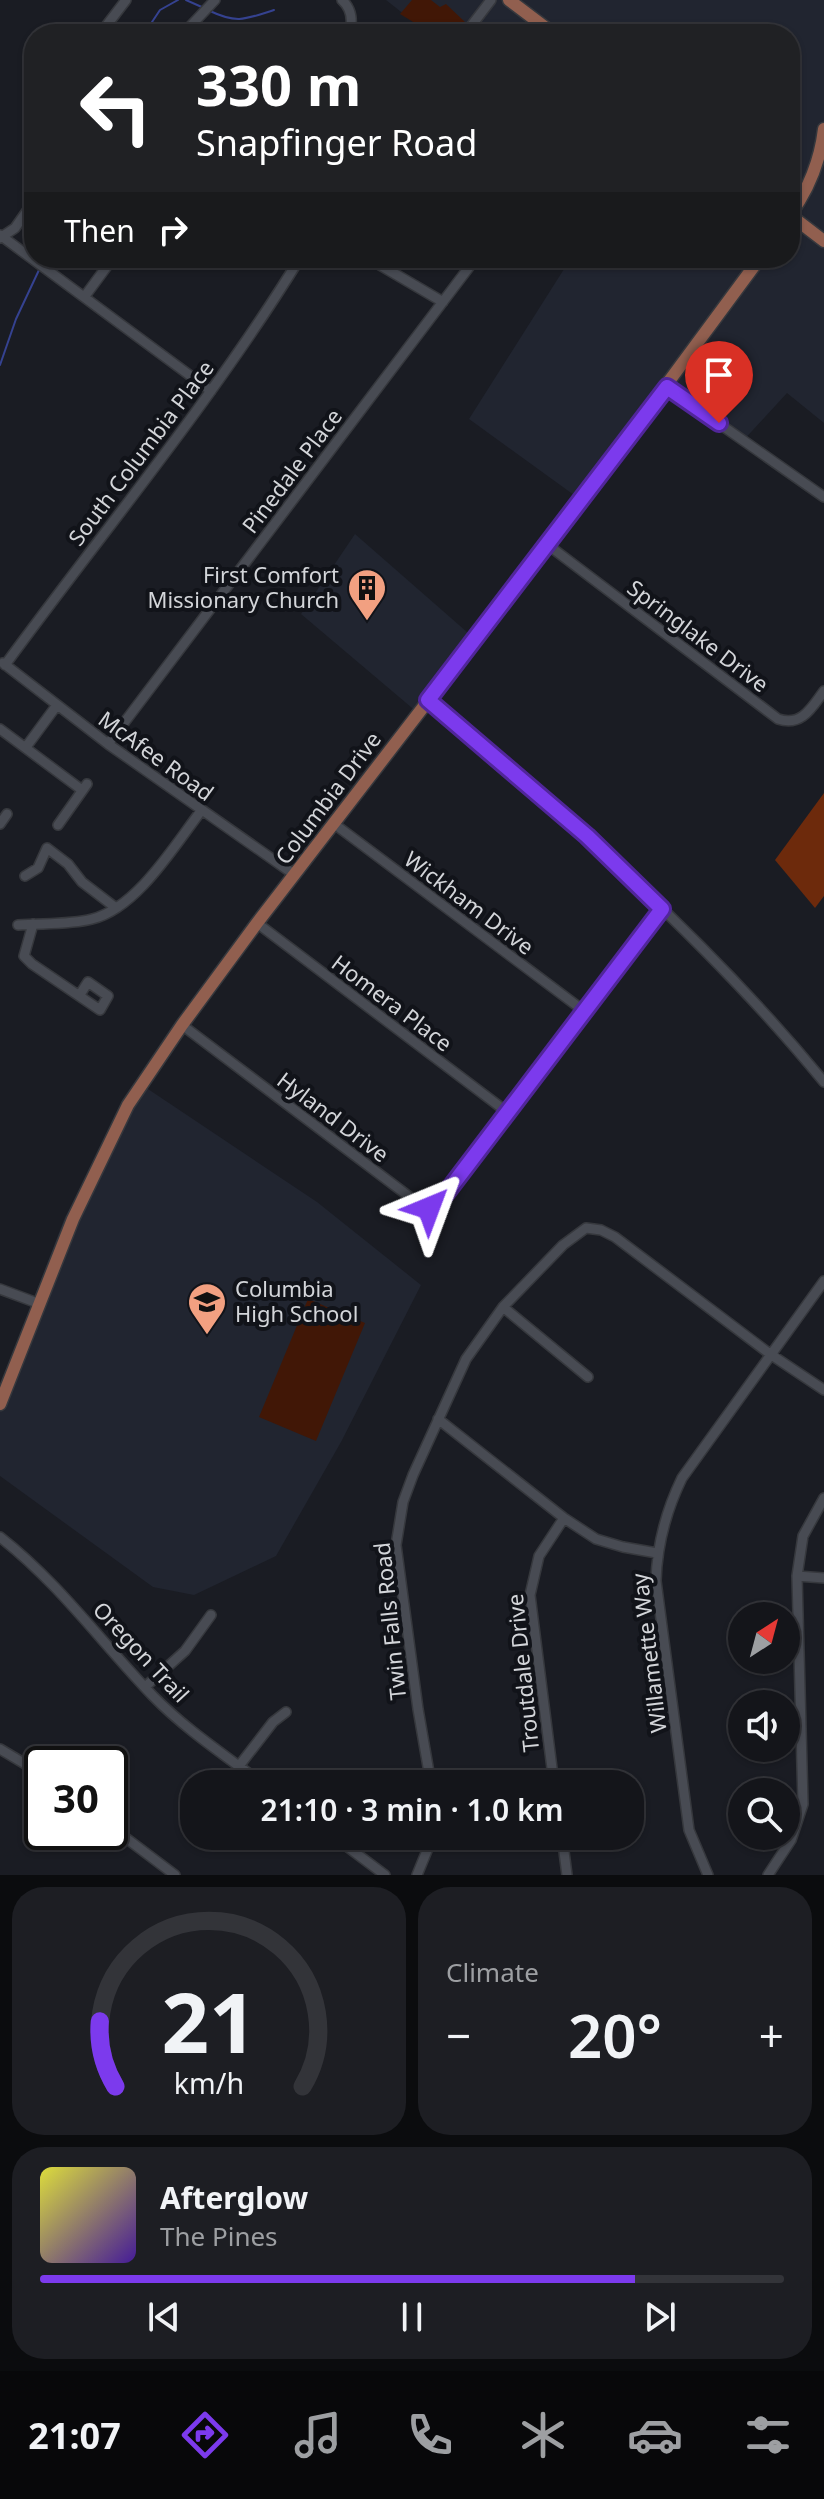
<!DOCTYPE html>
<html lang="en">
<head>
<meta charset="utf-8">
<style>
	body { margin:0; font-family:"Noto Sans",sans-serif; background:#1d1e23; color:#f1f3f6; height:100vh; display:flex; flex-direction:column; font-size:30px; white-space:nowrap }
	* { box-sizing:border-box; margin:0 }
	p { font-size:26px; color:#9d9fa2 }
	.icon { flex:none; width:44px; height:44px; fill:none; stroke:currentColor; stroke-width:2; stroke-linecap:round; stroke-linejoin:round }
	.map { position:relative; height:1875px; overflow:hidden }
	.panel { display:flex; flex-direction:column; gap:12px; padding:12px; background:#0b0c0e; flex:1 }
	.panel>* { flex:none }
	.guide { position:absolute; left:24px; top:24px; width:776px; height:244px; border-radius:32px; box-shadow:0 2px 6px #0004,0 0 0 2px #333439; background:#202124; color:#fff; overflow:hidden }
	.needle { width:52px; rotate:36deg }
	.controls { position:absolute; left:728px; top:1602px; display:grid; gap:16px }
	.controls a { display:grid; place-items:center; width:72px; height:72px; border-radius:50%; background:#14151a; box-shadow:0 2px 6px #0004,0 0 0 2px #333439; font-size:40px }
	.speed { position:absolute; left:24px; top:1746px; display:flex; gap:16px; font-size:40px; font-weight:700; text-align:center }
	.speed>* { display:grid; place-content:center; width:104px; height:104px; border-radius:50%; background:#14151a; box-shadow:0 2px 6px #0004,0 0 0 2px #333439; line-height:1 }
	.speed .limit { border:4px solid #111; border-radius:12px; background:#fff; color:#111 }
	.pin { position:absolute; display:grid; place-items:center; width:68px; height:68px; color:#fff; margin:-82px -34px; border-radius:50% 50% 50% 0; rotate:-45deg; box-shadow:0 0 8px #0007 }
	.pin .icon { rotate:45deg }
	.me { position:absolute; width:88px; margin:-44px; rotate:44deg; stroke-linejoin:round; filter:drop-shadow(0 0 6px #0008) }
	.turn { display:flex; align-items:center; gap:28px; height:168px; padding:0 40px; font-size:36px }
	.turn .icon { width:104px; height:104px; stroke-width:2.5 }
	.turn b { display:block; font-size:56px; line-height:68px }
	.then { display:flex; align-items:center; height:76px; padding:0 40px; background:#0003; gap:16px; font-size:30px }
	.big { font-size:60px; font-weight:600; line-height:1.1 }
	.panel .widget { flex:1; display:flex; flex-direction:column; justify-content:center; gap:12px; min-width:0; padding:0 28px; border-radius:32px; background:#1d1e23 }
	.panel .dial { align-items:center; gap:0 }
	.dial svg { height:208px; overflow:visible; fill:none; stroke:#333439; stroke-width:7; stroke-linecap:round; text-anchor:middle }
	.dial text { fill:#f1f3f6; stroke:none }
	.song { display:flex; align-items:center; gap:24px }
	.cover { width:96px; height:96px; border-radius:12px; background:linear-gradient(135deg,hsl(60 70% 55%),hsl(260 70% 35%)) }
	.played { height:8px; border-radius:4px; background:linear-gradient(90deg,#7c3aed 80%,#333439 80%) }
	.keys { display:flex; justify-content:space-around; direction:ltr }
	.heat { display:flex; justify-content:space-between; align-items:center; font-size:44px; direction:ltr }
	.panel .tiles { flex:1; display:grid; gap:12px; grid-template-columns:1fr 1fr }
	.widget:last-child { grid-column:span 2 }
	.trip { position:absolute; left:180px; top:1770px; width:464px; height:80px; border-radius:32px; background:#14151a; box-shadow:0 2px 6px #0004,0 0 0 2px #333439; font-weight:600; line-height:80px; text-align:center }
	.tabs { display:flex; height:128px; justify-content:space-around; align-items:center; background:#08080a; color:#9d9fa2 }
	.tabs .icon { width:56px; height:56px }
	.tabs .current { color:#7c3aed }
	.tabs b { font-size:36px; color:#f1f3f6 }
	.map>svg:first-child { display:block }
	.built { fill:#212530 }
	.green { fill:#411706 }
	.forest { fill:#6d2a0c }
	.lines { fill:none; stroke-linecap:round; stroke-linejoin:round }
	.stream { stroke:#354290; stroke-width:2 }
	.minor-casing { stroke:#36383d; stroke-width:12 }
	.major-casing { stroke:#36383d; stroke-width:15 }
	.minor { stroke:#484b53; stroke-width:9 }
	.major { stroke:#915f4f; stroke-width:12 }
	.route-casing { stroke:#51269a; stroke-width:20 }
	.route { stroke:#7c3aed; stroke-width:14 }
	.labels { text-anchor:middle; stroke-width:8; stroke-linejoin:round; paint-order:stroke }
	.street-label { font-size:22px; fill:#d3d5d9; stroke:#111319 }
	.poi-label { font-size:22px; fill:#d3d5d9; stroke:#111319; text-anchor:end }
</style>
</head>
<body>
<div class="map">
<svg width="824" height="1875" viewBox="0 0 824 1875">
	<rect width="100%" height="100%" fill="#1a1c23"/>
	<path class="built" d="M386,0h438v423l-37,-30 -47,51 -74,-53 -81,112 -116,-84 102,-161h219v-224h-361z
		M355,534l120,105 -57,74 -117,-99z
		M142,1085l175,117 104,83 -80,157 -65,114 -82,39 -41,-8 -153,-111v-90l65,-169z"/>
	<path class="green" d="M412,0h19l9,7 6,-3 19,18 -10,12h-22l-33,-20z
		M308,1299l57,24 -49,118 -57,-24z"/>
	<path class="forest" d="M824,793v103l-9,12 -40,-48z"/>
	<g class="lines">
		<path class="stream" d="M186,0l18,8
			M210,11c27,13 36,8 64,-1
			M144,34l16,-24 18,-10
			M0,365l16,-46 23,-49"/>
		<g class="minor-casing">
			<path id="minor" d="M342,0c10,9 11,22 7,34
				M100,34l26,-34
				M183,34l32,-34
				M465,34l26,-34
				M0,235l211,156
				M0,238l15,-10 19,-27
				M368,258l75,44
				M85,296l28,-38
				M667,387l157,110
				M548,545l230,174c24,8 34,-12 46,-28
				M3,663l105,81 187,131
				M5,665c99,-135 207,-264 295,-407
				M428,700c140,120 279,239 396,382
				M0,729l82,61
				M108,744l368,-486
				M26,747l31,-42
				M333,823l251,188
				M0,824l7,-10
				M58,825l29,-41
				M25,876l13,-8 9,-20 21,16 14,18 34,26
				M257,923l250,189
				M33,924l-9,32 8,8 68,46 8,-14 -20,-14 -9,14
				M18,925c24,-2 51,0 74,-6 45,-11 82,-73 109,-108
				M182,1025l241,182c12,2 17,-6 24,-15l215,-283
				M0,1289l40,15
				M503,1307l85,70
				M438,1419l126,99 32,21 27,8 34,6
				M0,1537c59,46 101,105 153,159 32,33 73,60 110,88
				M797,1576l27,2
				M145,1687l40,-36 26,-36
				M0,1749l42,25
				M239,1766l34,-44 13,-10
				M431,1784l-13,-75 -22,-164 7,-43 10,-27 53,-116 37,-52 60,-62 23,-17 15,2 14,7 155,117 54,36
				M554,1784l-24,-189 9,-39 25,-38
				M110,1826l65,49
				M333,1836l52,39
				M562,1836l5,39
				M417,1875l16,-39
				M708,1875l-19,-45 -33,-249c1,-37 10,-70 26,-103l142,-197
				M768,1875l23,-35 12,-36 -6,-228 6,-40 21,-38"/>
		</g>
		<g class="major-casing">
			<path id="major" d="M509,0l45,34
				M790,215c19,-26 30,-53 34,-86
				M790,215l34,26
				M0,1404l73,-185 55,-114 54,-80 75,-102 291,-378 212,-287"/>
		</g>
		<use href="#minor" class="minor"/>
		<use href="#major" class="major"/>
	</g>
	<g class="lines">
		<g class="route-casing">
			<path id="route" d="M429,1208l7,-3 11,-13 215,-283 -75,-73 -159,-136 239,-313 52,36"/>
		</g>
		<use href="#route" class="route"/>
	</g>
	<defs>
		<g id="building-pin" transform="scale(2)"><path d="M0 17L-7.5 6A9.5 9.5 0 1 1 7.5 6Z" fill="#f2a081" stroke="#111319"/><path d="M-4-6H4V6H1V3H-1V6H-4ZM-2.5-4.3h1.7v1.8h-1.7ZM.8-4.3h1.7v1.8H.8ZM-2.5-1h1.7V.8h-1.7ZM.8-1h1.7V.8H.8Z" fill="#111"/></g>
		<g id="school-pin" transform="scale(2)"><path d="M0 17L-7.5 6A9.5 9.5 0 1 1 7.5 6Z" fill="#f2a081" stroke="#111319"/><path d="M0-5L7-2L0 1L-7-2ZM-4 1L0 2.5L4 1V4Q0 6-4 4Z" fill="#111"/></g>
	</defs>
	<g fill-rule="evenodd">
		<use href="#building-pin" x="367" y="588"/>
		<use href="#school-pin" x="207" y="1302"/>
	</g>
	<g class="labels">
		<g class="street-label">
			<text transform="translate(141 453) rotate(-53)" y="8">South Columbia Place</text>
			<text transform="translate(292 471) rotate(-53)" y="8">Pinedale Place</text>
			<text transform="translate(698 636) rotate(37)" y="8">Springlake Drive</text>
			<text transform="translate(156 756) rotate(36)" y="8">McAfee Road</text>
			<text transform="translate(328 798) rotate(-53)" y="8">Columbia Drive</text>
			<text transform="translate(469 903) rotate(37)" y="8">Wickham Drive</text>
			<text transform="translate(392 1003) rotate(37)" y="8">Homera Place</text>
			<text transform="translate(333 1117) rotate(37)" y="8">Hyland Drive</text>
			<text transform="translate(390 1621) rotate(-96)" y="8">Twin Falls Road</text>
			<text transform="translate(141 1652) rotate(47)" y="8">Oregon Trail</text>
			<text transform="translate(649 1653) rotate(-97)" y="8">Willamette Way</text>
			<text transform="translate(523 1673) rotate(-96)" y="8">Troutdale Drive</text>
		</g>
		<g class="poi-label">
			<text x="339" y="583">First Comfort<tspan x="339" dy="25">Missionary Church</tspan></text>
			<text x="235" y="1297" text-anchor="start">Columbia<tspan x="235" dy="25">High School</tspan></text>
		</g>
	</g>
</svg>
<div class="controls">
<a><svg class="needle" viewBox="-14 -14 28 28"><path d="M0-13l5 13h-10z" fill="#e53935"/><path d="M0 13l5-13h-10z" fill="#9d9fa2"/></svg></a>
<a><svg class="icon" aria-label="sound" viewBox="0 0 24 24"><path d="M4 9h4l5-4v14l-5-4H4zM17 9q2 3 0 6"/></svg></a>
<a><svg class="icon" aria-label="search" viewBox="0 0 24 24"><circle cx="10" cy="10" r="6"/><path d="M15 15l6 6"/></svg></a>
</div>
<div class="speed"><div class="limit">30</div></div>
<div class="pin" style="left:719px;top:423px;background:#d93025"><svg class="icon" aria-label="arrive" viewBox="0 0 24 24"><path d="M6 21V4h12l-3 4 3 4H6"/></svg></div>
<svg class="me" style="left:429px;top:1208px" viewBox="-20 -20 40 40"><path d="M0-17L14 15 0 8-14 15z" fill="#7c3aed" stroke="#fff" stroke-width="4"/></svg>
<div class="trip">21:10 · 3 min · 1.0 km</div>
<div class="guide">
<div class="turn"><svg class="icon" aria-label="left" viewBox="0 0 24 24"><path d="M17 20v-9H6M10 6l-5 5 5 5"/></svg><div><b>330 m</b>Snapfinger Road</div></div>
<div class="then">Then<svg class="icon" aria-label="right" viewBox="0 0 24 24"><path d="M7 20v-9h11M14 6l5 5-5 5"/></svg></div>
</div>
</div>
<section class="panel">
<div class="tiles">
<div class="widget dial"><svg viewBox="0 0 100 80">
<path d="M14 69A42 42 0 1 1 86 69"/>
<path d="M14 69A42 42 0 0 1 8 44" stroke="#7c3aed"/>
<text x="50" y="56" font-size="32" font-weight="700">21</text>
<text x="50" y="72" font-size="11">km/h</text>
</svg></div>
<div class="widget"><p>Climate</p>
<div class="heat"><a>−</a><b class="big">20°</b><a>+</a></div>
</div>
<div class="widget">
<div class="song"><i class="cover"></i><div><b>Afterglow</b><p>The Pines</p></div></div>
<div class="played"></div>
<div class="keys"><svg class="icon" aria-label="previous" viewBox="0 0 24 24"><path d="M18 5L8 12l10 7zM5 5v14"/></svg><svg class="icon" aria-label="pause" viewBox="0 0 24 24"><path d="M8 5v14M16 5v14"/></svg><svg class="icon" aria-label="next" viewBox="0 0 24 24"><path d="M6 5l10 7-10 7zM19 5v14"/></svg></div>
</div>
</div>
</section>
<nav class="tabs">
<b>21:07</b>
<svg class="icon current" aria-label="directions" viewBox="0 0 24 24"><path d="M12 3l9 9-9 9-9-9zM9 14v-3h6M13 9l2 2-2 2"/></svg>
<svg class="icon" aria-label="music" viewBox="0 0 24 24"><path d="M9 18V5l10-2v13"/><circle cx="6" cy="18" r="3"/><circle cx="16" cy="16" r="3"/></svg>
<svg class="icon" aria-label="phone" viewBox="0 0 24 24"><path d="M5 4h4l2 5-3 2q2 4 5 5l2-3 5 2v4C11 20 4 13 5 4z"/></svg>
<svg class="icon" aria-label="climate" viewBox="0 0 24 24"><path d="M12 3v18M4 7l16 10M4 17L20 7"/></svg>
<svg class="icon" aria-label="car" viewBox="0 0 24 24"><path d="M5 17H2v-5l4-1 3-4h7l3 4 3 1v5h-3M9 17h6M6 11h13"/><circle cx="7" cy="17" r="2"/><circle cx="17" cy="17" r="2"/></svg>
<svg class="icon" aria-label="filters" viewBox="0 0 24 24"><path d="M4 7h16M4 17h16"/><circle cx="9" cy="7" r="2"/><circle cx="15" cy="17" r="2"/></svg>
</nav>
</body>
</html>
